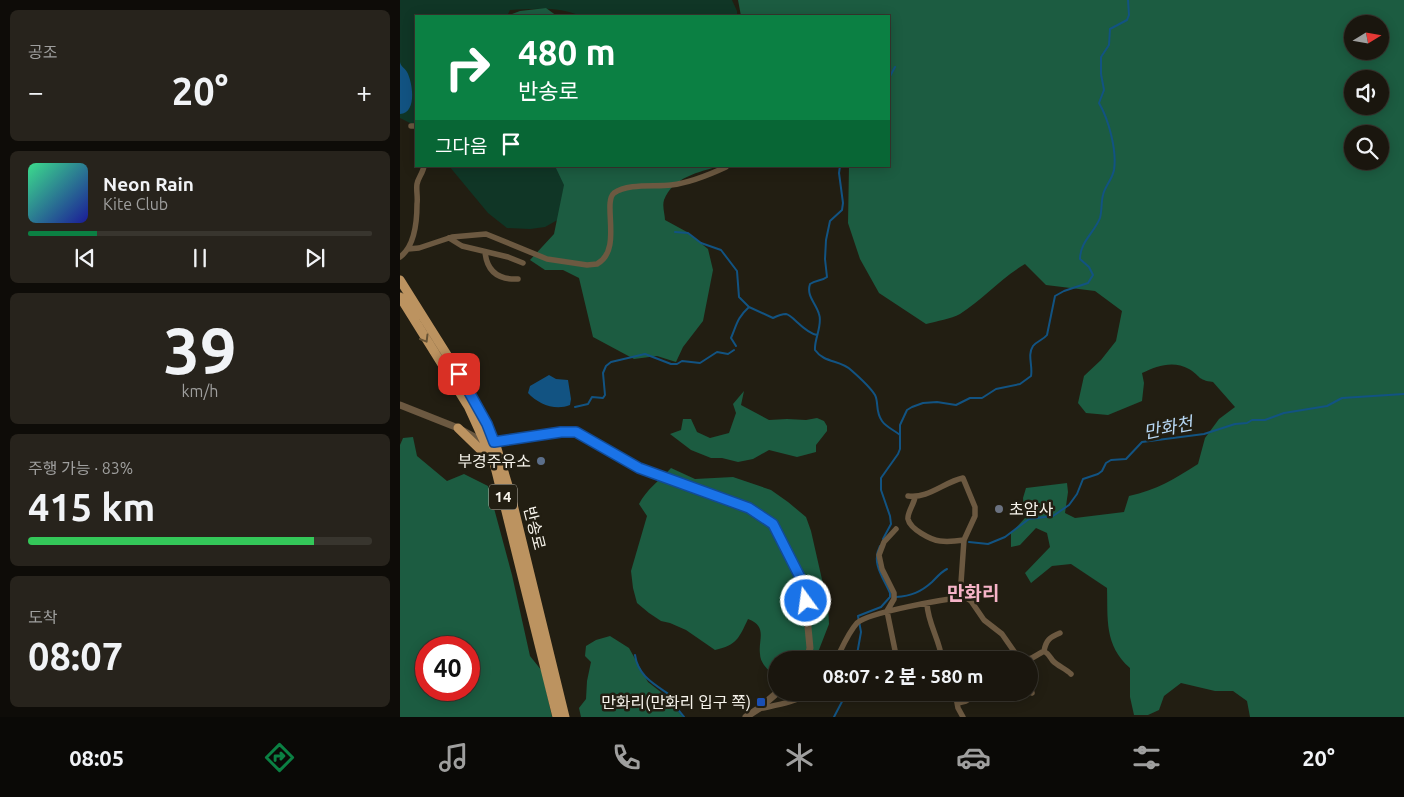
<!DOCTYPE html>
<html lang="ko">
<head>
<meta charset="utf-8">
<style>
	body { margin:0; font-family:Ubuntu,"Noto Sans KR",sans-serif; background:#27231c; color:#f1f3f6; height:100vh; display:flex; flex-direction:column; font-size:19px; white-space:nowrap }
	* { box-sizing:border-box; margin:0 }
	p { font-size:16px; color:#9f9f9e }
	.icon { flex:none; width:28px; height:28px; fill:none; stroke:currentColor; stroke-width:2; stroke-linecap:round; stroke-linejoin:round }
	.map { position:relative; flex:1; overflow:hidden }
	.side { display:flex; flex-direction:column; gap:10px; padding:10px; background:#0e0c08; width:400px }
	.side>* { flex:none }
	.guide { position:absolute; left:15px; top:15px; width:475px; height:152px; border-radius:0px; box-shadow:0 2px 12px #0003,0 0 0 1px #38352e; background:#0b8043; color:#fff; overflow:hidden }
	.needle { width:32px; rotate:79deg }
	.controls { position:absolute; left:944px; top:15px; display:grid; gap:10px }
	.controls a { display:grid; place-items:center; width:45px; height:45px; border-radius:50%; background:#1a160e; box-shadow:0 2px 12px #0003,0 0 0 1px #38352e; font-size:25px }
	.speed { position:absolute; left:15px; top:636px; display:flex; gap:10px; font-size:25px; font-weight:700; text-align:center }
	.speed>* { display:grid; place-content:center; width:65px; height:65px; border-radius:50%; background:#1a160e; box-shadow:0 2px 12px #0003,0 0 0 1px #38352e; line-height:1 }
	.speed .limit { border:8px solid #d22; background:#fff; color:#111 }
	.pin { position:absolute; display:grid; place-items:center; width:42px; height:42px; color:#fff; margin:-21px; border-radius:10px; box-shadow:0 2px 8px #0006 }
	.me { position:absolute; width:55px; margin:-28px; rotate:346deg; stroke-linejoin:round; filter:drop-shadow(0 0 4px #0008) }
	.turn { display:flex; align-items:center; gap:18px; height:105px; padding:0 20px; font-size:22px }
	.turn .icon { width:65px; height:65px; stroke-width:2.5 }
	.turn b { display:block; font-size:35px; line-height:42px }
	.then { display:flex; align-items:center; height:48px; padding:0 20px; background:#0003; gap:10px; font-size:19px }
	.big { font-size:38px; font-weight:700; line-height:1.1 }
	.side .tile { flex:1; display:flex; flex-direction:column; justify-content:center; gap:8px; min-width:0; padding:0 18px; border-radius:8px; background:#27231c }
	.side .dial { align-items:center; gap:0 }
	.dial b { font-size:65px; line-height:1 }
	.song { display:flex; align-items:center; gap:15px }
	.cover { width:60px; height:60px; border-radius:8px; background:linear-gradient(135deg,hsl(150 70% 55%),hsl(240 70% 35%)) }
	.played { height:5px; border-radius:2px; background:linear-gradient(90deg,#0b8043 20%,#38352e 20%) }
	.keys { display:flex; justify-content:space-around; direction:ltr }
	.heat { display:flex; justify-content:space-between; align-items:center; font-size:28px; direction:ltr }
	.charge { height:8px; border-radius:4px; background:linear-gradient(90deg,#34c759 83%,#38352e 0) }
	.trip { position:absolute; left:368px; top:651px; width:270px; height:50px; border-radius:25px; background:#1a160e; box-shadow:0 2px 12px #0003,0 0 0 1px #38352e; font-weight:700; line-height:50px; text-align:center }
	.menu { display:flex; height:80px; justify-content:space-around; align-items:center; background:#0a0906; color:#9f9f9e }
	.menu .icon { width:35px; height:35px }
	.menu .on { color:#0b8043 }
	.menu b { font-size:22px; color:#f1f3f6 }
	main { display:flex; flex:1; min-height:0 }
	.map>svg:first-child { display:block }
	.green { fill:#103626 }
	.forest { fill:#1c5c41; fill-rule:evenodd }
	.water { fill:#125382 }
	.lines { fill:none; stroke-linecap:round; stroke-linejoin:round }
	.stream { stroke:#125382; stroke-width:2 }
	.minor { stroke:#6c5941; stroke-width:5.5 }
	.tertiary { stroke:#6c5941; stroke-width:7 }
	.primary { stroke:#bc9360; stroke-width:9 }
	.oneway { stroke:#675335 }
	.route-casing { stroke:#114b97; stroke-width:12 }
	.route { stroke:#1a73e8; stroke-width:9 }
	.service-dot { fill:#5c6f8a; stroke:#221e12; stroke-width:2 }
	.worship-dot { fill:#6b7280; stroke:#221e12; stroke-width:2 }
	.transit-dot { fill:#1a4fb4; stroke:#221e12; stroke-width:2 }
	.labels { text-anchor:middle; stroke-width:5; stroke-linejoin:round; paint-order:stroke }
	.shield { fill:#221e12; stroke:#b7b4ab; stroke-width:1 }
	.shield-label { font-size:15px; font-weight:bold; fill:#f7f4ec }
	.poi-label { font-size:16px; fill:#f7f4ec; stroke:#221e12; text-anchor:end }
	.street-label { font-size:16px; fill:#f7f4ec; stroke:#221e12 }
	.water-label { font-size:18px; font-style:italic; fill:#b6d6f2; stroke:#221e12 }
	.quarter-label { font-size:19px; font-weight:bold; fill:#f6b4c8; stroke:#221e12 }
</style>
</head>
<body>
<main>
<section class="side">
<div class="tile"><p>공조</p>
<div class="heat"><a>−</a><b class="big">20°</b><a>+</a></div>
</div>
<div class="tile">
<div class="song"><i class="cover"></i><div><b>Neon Rain</b><p>Kite Club</p></div></div>
<div class="played"></div>
<div class="keys"><svg class="icon" aria-label="previous" viewBox="0 0 24 24"><path d="M18 5L8 12l10 7zM5 5v14"/></svg><svg class="icon" aria-label="pause" viewBox="0 0 24 24"><path d="M8 5v14M16 5v14"/></svg><svg class="icon" aria-label="next" viewBox="0 0 24 24"><path d="M6 5l10 7-10 7zM19 5v14"/></svg></div>
</div>
<div class="tile dial"><b>39</b><p>km/h</p></div>
<div class="tile"><p>주행 가능 · 83%</p><b class="big">415 km</b><div class="charge"></div></div>
<div class="tile"><p>도착</p><b class="big">08:07</b></div>
</section>
<div class="map">
<svg width="1004" height="717" viewBox="0 0 1004 717">
	<rect width="100%" height="100%" fill="#221e12"/>
	<path class="green" d="M0,0h332l5,11v5h-157c-20,-10 -48,-7 -70,-6l-3,6h-91v110l-16,-8z
		M49,166h110l11,22v25l-25,14 -15,2 -23,-1 -19,-15z"/>
	<path class="forest" d="M338,0h666v717h-154l-3,-16 -14,-10h-18l-34,-8 -17,13 -5,14 -11,5h-14l-4,-18v-29c-26,-23 -22,-49 -23,-80l-36,-24 -19,2 -21,17 -6,-10 25,-26 -3,-14 -11,-5 -16,17 -9,2v-14l14,-15 -2,-20 3,-10 41,-5 1,9 -3,21 10,5 49,-6 5,-16c28,-6 45,-17 69,-32l7,-26 14,-19 16,-12 -22,-25c-16,-2 -12,-6 -24,-13 -16,-9 -32,-3 -47,4l2,10 -2,18 -34,14 -22,-2 -8,-10 6,-27 17,-16 15,-19 6,-30 -27,-20 -49,-6 -21,-21c-24,14 -42,35 -65,50 -9,5 -23,7 -34,10l-47,-31 -19,-34 -12,-36 1,-57h40v-150h-148zM952,24h28v27h-28zM952,79h28v27h-28zM952,134h28v27h-28z
		M146,8l11,8h-50l13,-5z
		M155,166h165c-21,6 -47,11 -56,34 -2,6 1,15 1,20l22,12 21,17 5,21 -10,51 -20,26 -7,15 -19,-6 -23,3 -41,-22 -14,-59 -16,-8h-18l-15,-10 24,-26 10,-49z
		M344,391l-3,14 28,15 18,-1 19,1 11,-2 7,3 3,5v5l-11,14v7l-19,5 -28,-7 -16,9 -15,3 -16,-4h-11l-20,-8 -21,-16 11,-4 2,-11h8l6,13 13,6 19,-5 7,-20 -3,-9z
		M13,437l4,19 30,25 17,-7 24,12 24,89 18,81 12,15 10,46h-152v-272l3,-7zM26,648h43v42h-43z
		M271,468l24,11 38,-2 38,13 17,12 18,15 5,14 17,75 1,18 -14,36h-39v15c-7,-3 -16,-12 -16,-21 -2,-14 8,-28 -12,-35 -9,19 -11,26 -33,31l-29,-20 -16,-7 -9,-2 -12,-8 -12,-10 -4,-15 -2,-17 16,-55 -8,-12c7,-14 21,-24 32,-36z
		M210,636l19,12 19,34 14,11 21,24h-102l-2,-9 7,-9 1,-18 4,-19 -6,-6 1,-10 10,-6z"/>
	<path class="water" d="M0,62c1,5 4,5 7,10 6,11 10,41 -7,42z
		M149,375l7,4 12,1 3,19 -1,6c-15,6 -32,-1 -42,-12l2,-7z"/>
	<g class="lines">
		<path class="stream" d="M489,78l6,-11
			M440,166l-1,7 4,30 -1,7 -12,11 -4,19 -1,19 2,18c-5,4 -11,3 -17,7 -4,12 6,19 9,30 4,11 -5,25 -4,36 9,13 25,10 36,20 8,7 19,17 24,25 4,8 0,16 7,26 4,6 12,9 18,14
			M275,232l13,1 13,10 20,7 16,21 2,26 10,10
			M336,346l-5,-8c6,-14 6,-20 18,-31l24,11c4,-2 9,-4 13,-4 7,1 17,18 31,21
			M175,407l13,-3 4,-7 11,1 2,-3 -2,-22 3,-7 5,-4 34,-8 26,10h6l5,-3 18,2 17,-11 11,2 6,-4
			M483,539l8,-15 -1,-8 -9,-26v-12l17,-24 2,-5v-24l7,-15 5,-3 11,-4 14,-1 19,3 14,-7h12l14,-9 24,-5 11,-8c2,-10 -4,-21 2,-30 4,-5 10,-6 14,-11l8,-39 9,-5 24,-8 5,-8 -4,-8 -9,-8c0,-17 14,-26 20,-41 2,-7 1,-16 3,-23 2,-9 9,-15 11,-25 3,-19 -5,-50 -15,-67l5,-13 -3,-16v-17l8,-12 1,-16 17,-9 2,-5 -1,-15
			M569,542l19,2 17,-7 24,-18 24,-3 16,-11 8,-11 6,-15 15,-5 4,-3 4,-8 5,-3 15,-1 16,-17 62,-8 31,-10 12,-1 5,-3h13l19,-7 43,-7 15,-8 62,-4
			M480,546c-9,17 3,31 10,47v4
			M496,597c15,-1 25,-5 36,-15 5,-5 9,-10 15,-13
			M235,655c3,21 19,29 35,40l5,11 9,11
			M456,660l5,-28 -3,-16 23,-9 9,-10
			M434,717l13,-25"/>
		<path class="minor" d="M11,126h5
			M49,238l13,8 46,11 15,6
			M8,249l11,-1 33,-11 34,-3 61,25 40,6 10,-1c26,-14 5,-61 17,-71 14,-10 41,-6 57,-8 17,-2 40,-11 55,-18
			M85,252c2,20 14,28 33,27
			M0,257c15,-11 17,-35 17,-53 1,-7 -1,-14 0,-20 1,-6 6,-11 7,-18
			M508,496c20,3 36,-14 55,-18l12,29v9l-11,24 -4,57
			M515,497c-1,7 -8,16 -7,22 2,10 23,21 32,22 8,1 17,0 24,-1
			M496,529l-12,13 -5,13 3,14 12,24v6l-7,12 10,49
			M527,604c1,20 13,36 15,56
			M644,651c2,-11 6,-14 16,-18
			M436,660c6,-12 12,-27 21,-37 12,-11 89,-24 108,-26l6,4 13,19 18,14 18,26
			M607,660l11,-3
			M625,660l7,-2 12,-7c5,3 6,6 9,10 5,5 13,8 18,13
			M629,682l3,11
			M555,692l3,16 5,9
			M558,703l8,-2 14,-9
			M358,709c18,-4 37,-6 52,-17"/>
		<path class="tertiary" d="M0,405l58,23 28,15 75,-11h14l64,36 110,39 24,17 31,61 6,63 -3,12
			M346,717l12,-8 20,-17"/>
		<path class="primary" d="M0,280l59,94 28,50 8,18 15,50 55,225
			M0,297l68,109 26,57 63,254
			M58,428l32,31"/>
	</g>
	<defs><path id="oneway-chevron" d="M-2-3.5L2.5 0L-2 3.5" fill="none" stroke-width="1.6" stroke-linecap="round" stroke-linejoin="round" transform="scale(1.25)"/></defs>
	<use class="oneway" href="#oneway-chevron" transform="translate(25 339) rotate(59)"/>
	<g class="lines">
		<g class="route-casing">
			<path id="route" d="M59,374l28,50 7,18 67,-10h15l63,36 110,40 24,16 31,61 2,16"/>
		</g>
		<use href="#route" class="route"/>
	</g>
	<circle class="service-dot" cx="141" cy="461" r="5"/>
	<circle class="worship-dot" cx="599" cy="509" r="5"/>
	<rect class="transit-dot" x="356" y="697" width="10" height="10" rx="2.5"/>
	<g class="labels">
		<rect class="shield" x="89" y="484.5" width="28" height="25" rx="4"/>
		<g class="shield-label">
			<text x="103" y="502">14</text>
		</g>
		<g class="poi-label">
			<text x="131" y="467">부경주유소</text>
			<text x="609" y="515" text-anchor="start">초암사</text>
			<text x="351" y="708">만화리(만화리 입구 쪽)</text>
		</g>
		<g class="street-label">
			<text transform="translate(135 528) rotate(76)" y="6">반송로</text>
		</g>
		<g class="water-label">
			<text transform="translate(768 428) rotate(-11)" y="6">만화천</text>
		</g>
		<g class="quarter-label">
			<text x="573" y="600">만화리</text>
		</g>
	</g>
</svg>
<div class="controls">
<a><svg class="needle" viewBox="-14 -14 28 28"><path d="M0-13l5 13h-10z" fill="#e53935"/><path d="M0 13l5-13h-10z" fill="#9f9f9e"/></svg></a>
<a><svg class="icon" aria-label="sound" viewBox="0 0 24 24"><path d="M4 9h4l5-4v14l-5-4H4zM17 9q2 3 0 6"/></svg></a>
<a><svg class="icon" aria-label="search" viewBox="0 0 24 24"><circle cx="10" cy="10" r="6"/><path d="M15 15l6 6"/></svg></a>
</div>
<div class="speed"><div class="limit">40</div></div>
<div class="pin" style="left:59px;top:374px;background:#d93025"><svg class="icon" aria-label="arrive" viewBox="0 0 24 24"><path d="M6 21V4h12l-3 4 3 4H6"/></svg></div>
<svg class="me" style="left:406px;top:601px" viewBox="-20 -20 40 40"><circle r="17" fill="#1a73e8" stroke="#fff" stroke-width="3"/><path d="M0-11L8 9 0 5-8 9z" fill="#fff"/></svg>
<div class="trip">08:07 · 2 분 · 580 m</div>
<div class="guide">
<div class="turn"><svg class="icon" aria-label="right" viewBox="0 0 24 24"><path d="M7 20v-9h11M14 6l5 5-5 5"/></svg><div><b>480 m</b>반송로</div></div>
<div class="then">그다음<svg class="icon" aria-label="arrive" viewBox="0 0 24 24"><path d="M6 21V4h12l-3 4 3 4H6"/></svg></div>
</div>
</div>
</main>
<nav class="menu">
<b>08:05</b>
<svg class="icon on" aria-label="directions" viewBox="0 0 24 24"><path d="M12 3l9 9-9 9-9-9zM9 14v-3h6M13 9l2 2-2 2"/></svg>
<svg class="icon" aria-label="music" viewBox="0 0 24 24"><path d="M9 18V5l10-2v13"/><circle cx="6" cy="18" r="3"/><circle cx="16" cy="16" r="3"/></svg>
<svg class="icon" aria-label="phone" viewBox="0 0 24 24"><path d="M5 4h4l2 5-3 2q2 4 5 5l2-3 5 2v4C11 20 4 13 5 4z"/></svg>
<svg class="icon" aria-label="climate" viewBox="0 0 24 24"><path d="M12 3v18M4 7l16 10M4 17L20 7"/></svg>
<svg class="icon" aria-label="car" viewBox="0 0 24 24"><path d="M5 17H2v-5l4-1 3-4h7l3 4 3 1v5h-3M9 17h6M6 11h13"/><circle cx="7" cy="17" r="2"/><circle cx="17" cy="17" r="2"/></svg>
<svg class="icon" aria-label="filters" viewBox="0 0 24 24"><path d="M4 7h16M4 17h16"/><circle cx="9" cy="7" r="2"/><circle cx="15" cy="17" r="2"/></svg>
<b>20°</b>
</nav>
</body>
</html>
